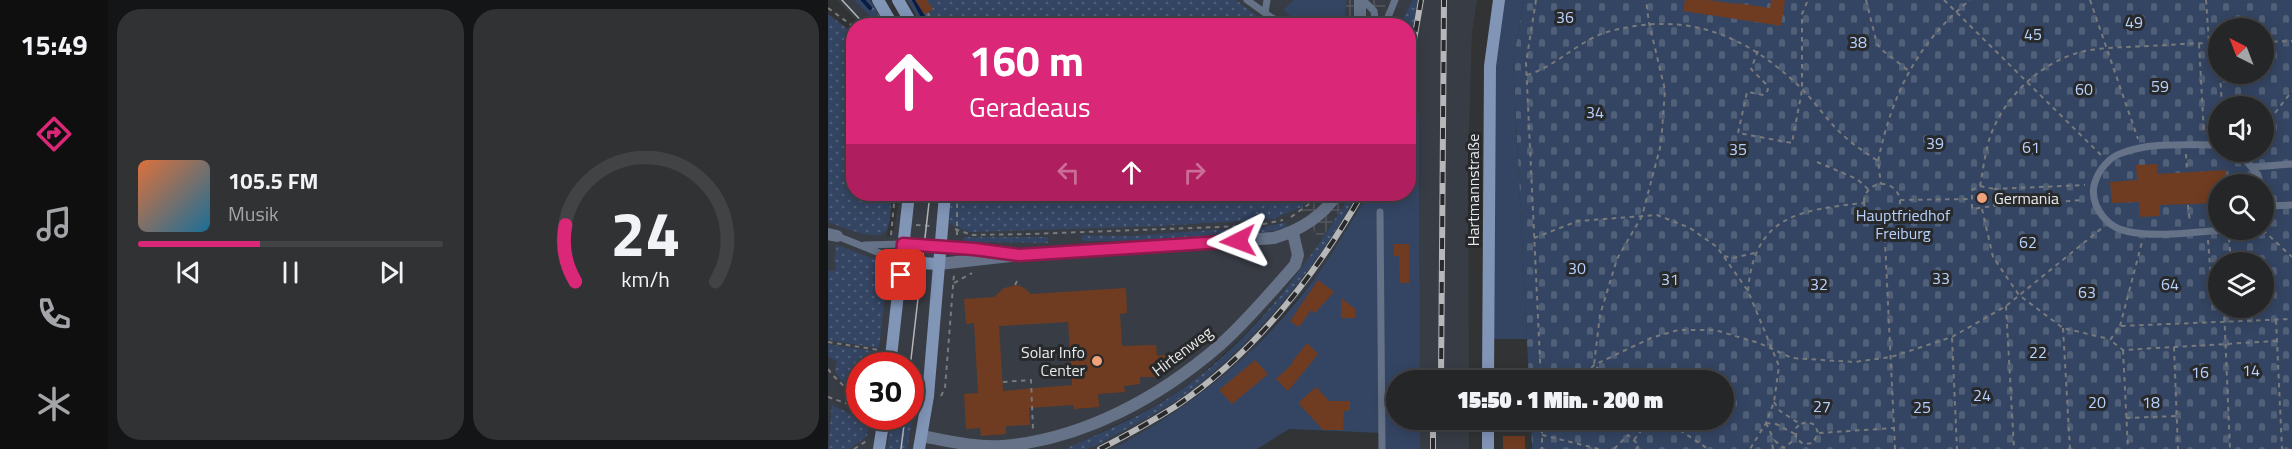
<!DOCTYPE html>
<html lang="de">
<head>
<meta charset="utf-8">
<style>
	body { margin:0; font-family:"Titillium Web",sans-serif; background:#313234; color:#f1f3f6; height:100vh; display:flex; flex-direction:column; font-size:22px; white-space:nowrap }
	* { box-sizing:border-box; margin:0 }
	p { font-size:20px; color:#a3a5a8 }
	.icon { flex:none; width:33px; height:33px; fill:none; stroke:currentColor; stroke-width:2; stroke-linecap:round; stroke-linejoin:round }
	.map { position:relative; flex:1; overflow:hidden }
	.drawer { display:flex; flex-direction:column; gap:9px; padding:9px; background:#141516; width:720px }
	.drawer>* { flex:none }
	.top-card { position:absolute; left:18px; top:18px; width:570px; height:183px; border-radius:24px; box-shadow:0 3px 15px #0003,0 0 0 2px #424345; background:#db2777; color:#fff; overflow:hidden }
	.needle { width:39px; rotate:318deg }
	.controls { position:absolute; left:1380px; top:18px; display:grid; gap:12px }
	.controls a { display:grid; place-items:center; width:66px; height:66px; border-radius:50%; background:#252628; box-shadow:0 3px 15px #0003,0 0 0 2px #424345; font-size:30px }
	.speed { position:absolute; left:18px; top:352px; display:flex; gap:12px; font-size:30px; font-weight:700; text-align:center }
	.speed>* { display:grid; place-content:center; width:78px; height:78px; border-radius:50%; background:#252628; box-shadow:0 3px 15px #0003,0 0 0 2px #424345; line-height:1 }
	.speed .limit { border:9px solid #d22; background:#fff; color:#111 }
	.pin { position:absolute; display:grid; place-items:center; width:51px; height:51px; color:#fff; margin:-26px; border-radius:12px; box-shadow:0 3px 9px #0006 }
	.me { position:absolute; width:66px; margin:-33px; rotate:267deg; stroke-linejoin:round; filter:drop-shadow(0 0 4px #0008) }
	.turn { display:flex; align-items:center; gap:21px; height:126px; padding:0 24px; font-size:27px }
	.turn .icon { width:78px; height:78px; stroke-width:2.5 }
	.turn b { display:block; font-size:42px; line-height:51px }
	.lanes { display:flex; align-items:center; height:57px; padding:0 24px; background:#0003; justify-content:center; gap:30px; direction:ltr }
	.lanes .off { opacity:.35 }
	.drawer .tile { flex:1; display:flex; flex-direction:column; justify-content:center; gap:9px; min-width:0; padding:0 21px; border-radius:24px; background:#313234 }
	.drawer .dial { align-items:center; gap:0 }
	.dial svg { height:156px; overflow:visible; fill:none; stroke:#424345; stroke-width:7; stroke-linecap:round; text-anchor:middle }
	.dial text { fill:#f1f3f6; stroke:none }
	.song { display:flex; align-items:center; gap:18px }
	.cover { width:72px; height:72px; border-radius:9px; background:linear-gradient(135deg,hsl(20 70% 55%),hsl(200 70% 35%)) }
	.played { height:6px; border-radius:3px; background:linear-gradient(90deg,#db2777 40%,#424345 40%) }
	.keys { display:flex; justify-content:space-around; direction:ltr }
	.drawer .tiles { flex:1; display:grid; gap:9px; grid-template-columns:repeat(2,1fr) }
	.trip { position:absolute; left:558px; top:370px; width:348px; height:60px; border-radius:30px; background:#252628; box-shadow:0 3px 15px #0003,0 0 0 2px #424345; font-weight:800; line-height:60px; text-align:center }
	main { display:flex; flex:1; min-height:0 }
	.dock { display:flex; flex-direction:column; width:108px; justify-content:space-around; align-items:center; background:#0f0f10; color:#a3a5a8 }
	.dock .icon { width:42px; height:42px }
	.dock .active { color:#db2777 }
	.dock b { font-size:27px; color:#f1f3f6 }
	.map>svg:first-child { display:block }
	.built { fill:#383c44; fill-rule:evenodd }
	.industrial { fill:url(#industrial-grid) }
	.grass { fill:url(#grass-dots) }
	.cemetery { fill:url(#cemetery-stones); fill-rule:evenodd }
	.green { fill:#344563 }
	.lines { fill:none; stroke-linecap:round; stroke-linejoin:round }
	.stream { stroke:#071d46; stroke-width:4 }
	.building { fill:#703c21; fill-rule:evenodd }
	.path { stroke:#787a7b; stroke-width:2; stroke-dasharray:4.5 4.5; stroke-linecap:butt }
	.lane { stroke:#657287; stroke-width:7 }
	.street { stroke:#657287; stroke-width:12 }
	.secondary { stroke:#8195b7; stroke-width:12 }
	.tram { stroke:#b6b7b9; stroke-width:1.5 }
	.rail-casing { stroke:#b6b7b9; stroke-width:6 }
	.rail { stroke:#27292b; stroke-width:4; stroke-dasharray:11; stroke-linecap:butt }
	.route-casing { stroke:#8e194d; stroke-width:15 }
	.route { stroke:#db2777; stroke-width:10 }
	.poi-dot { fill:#f0a27b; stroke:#27292b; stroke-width:2 }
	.labels { text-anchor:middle; stroke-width:6; stroke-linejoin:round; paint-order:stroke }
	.park-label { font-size:16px; fill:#b8d1fd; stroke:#27292b }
	.street-label { font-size:16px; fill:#e7e8e9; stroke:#27292b }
	.poi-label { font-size:16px; fill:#e7e8e9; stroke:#27292b; text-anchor:start }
</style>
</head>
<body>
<main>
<nav class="dock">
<b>15:49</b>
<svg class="icon active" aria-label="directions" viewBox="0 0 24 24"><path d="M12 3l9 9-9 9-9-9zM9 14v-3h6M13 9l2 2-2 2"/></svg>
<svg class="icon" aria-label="music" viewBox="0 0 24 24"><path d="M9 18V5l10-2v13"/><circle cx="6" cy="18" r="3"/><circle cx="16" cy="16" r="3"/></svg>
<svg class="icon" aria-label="phone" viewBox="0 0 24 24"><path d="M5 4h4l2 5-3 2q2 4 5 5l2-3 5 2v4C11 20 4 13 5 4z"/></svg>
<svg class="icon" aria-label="climate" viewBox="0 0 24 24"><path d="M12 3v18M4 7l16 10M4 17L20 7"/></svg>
</nav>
<section class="drawer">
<div class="tiles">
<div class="tile">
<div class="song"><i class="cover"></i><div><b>105.5 FM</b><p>Musik</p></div></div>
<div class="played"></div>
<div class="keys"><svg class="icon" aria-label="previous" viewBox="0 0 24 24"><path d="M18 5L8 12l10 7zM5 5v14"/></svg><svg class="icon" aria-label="pause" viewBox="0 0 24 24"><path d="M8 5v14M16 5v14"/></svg><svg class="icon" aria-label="next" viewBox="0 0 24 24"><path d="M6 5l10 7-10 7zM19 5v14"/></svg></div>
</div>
<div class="tile dial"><svg viewBox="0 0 100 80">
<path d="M14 69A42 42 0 1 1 86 69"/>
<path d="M14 69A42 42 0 0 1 9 40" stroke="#db2777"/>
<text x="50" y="56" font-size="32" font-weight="700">24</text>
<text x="50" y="72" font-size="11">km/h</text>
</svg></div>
</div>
</section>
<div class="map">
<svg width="1464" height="449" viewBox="0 0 1464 449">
	<defs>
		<pattern id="industrial-grid" width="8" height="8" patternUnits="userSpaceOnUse" patternTransform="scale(1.5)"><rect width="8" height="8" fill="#383c44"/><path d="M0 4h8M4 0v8" fill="none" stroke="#55585f"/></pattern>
		<pattern id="grass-dots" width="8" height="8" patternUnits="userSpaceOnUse" patternTransform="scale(1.5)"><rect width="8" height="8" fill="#344563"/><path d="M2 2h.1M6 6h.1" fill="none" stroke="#516079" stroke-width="1.8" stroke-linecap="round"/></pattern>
		<pattern id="cemetery-stones" width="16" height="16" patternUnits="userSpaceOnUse" patternTransform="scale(1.5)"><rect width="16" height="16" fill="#344563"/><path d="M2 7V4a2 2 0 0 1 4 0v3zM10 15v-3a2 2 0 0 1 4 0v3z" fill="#516079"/></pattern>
	</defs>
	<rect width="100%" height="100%" fill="#313335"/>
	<path class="built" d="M9,0h17l25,25h-18z
		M408,0h110l-1,25h-76z
		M557,0h27l-12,25h-14z
		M590,0h59l-5,33 -4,129 1,219h-49l-1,-264h-10v-62z
		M0,22l26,172 34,33 -1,11 7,-7 5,-37h39l-1,28 13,3 212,1 111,-7 27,-11 20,33 -17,27 -27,32 -31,34 -48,44 -29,20 -25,14 -78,37h-237zM457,222l-26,11 -132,8h-44v-6l45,1 141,-10zM136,237h84v5h-79zM32,366h50v51h-50z
		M528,194h12l-44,72 -20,25 -61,69 -45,37 -45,31 -41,21h-25l87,-47 35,-27 42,-40 47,-53 37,-50z
		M592,420h49v29h-49z"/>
	<path class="industrial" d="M518,0h39l1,25 -41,1z
		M490,194h33l-31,47 -20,-33z"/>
	<path class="grass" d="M26,0h16l15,25h-6z
		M79,0h329l33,25h-347z
		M584,0h6l-9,55 -1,-29 -8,-1z
		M0,14l25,19 1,161h38c-2,10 0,28 -6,37 -8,12 -46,-5 -58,-9z
		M123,194h367l-18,14 -27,11 -111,7 -192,6 -21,-8z
		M523,194h5c-34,71 -117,166 -183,209 -25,15 -51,28 -76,42l-10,4h-22c34,-16 70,-30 102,-50 79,-49 136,-128 184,-205z
		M458,222l1,6 -28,5 -132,8h-44l-2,-3 2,-3 45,1 141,-10z
		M136,237h84v6l-79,-1 -6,-1z
		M8,245l41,15 11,10 -9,78 -51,-8v-69h7l1,-9h-2z
		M0,344l50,8 -2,14h-16l-1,30 -19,-17 -5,-7 2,-11 -9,-4z
		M4,405l37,18 -2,13 -17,13h-22z
		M68,417h12v4l4,1 -5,27h-20l4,-30h4z"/>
	<path class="cemetery" d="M696,0h768v449h-760l-1,-29h193v-39h-195l-16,-320zM1390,28h46v46h-46zM1390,106h46v46h-46zM1390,184h46v46h-46zM1390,262h46v46h-46z"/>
	<path class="green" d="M466,0h52l-1,25h-44l-18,-15z
		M675,0h21l-11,61 14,278h-35l3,-272z
		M591,116l1,265h-24v39h24v29h-37l-1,-16 -93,-4 -32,20h-145c85,-44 158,-105 213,-185 15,-23 29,-47 43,-70h40l1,-77z"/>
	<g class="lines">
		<path class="stream" d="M35,0l7,8
			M86,0l14,26"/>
	</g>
	<path class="building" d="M87,0h12l6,10 -9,4z
		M857,0h22l30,4v-1l33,5 1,-8h14l-4,26 -98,-15z
		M1329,164v10l69,-4 1,14h-9v19l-58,2v11l-21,1v-15l-27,1 -2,-21 27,-2 -1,-15z
		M566,244h15v39h-9l-1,-27h-5z
		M490,280l16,12 -19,21 -4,-3 -12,17 -9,-6z
		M190,285l6,3 7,6 95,-6 1,25 -7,1 2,32 34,-1 1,11 24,-3 -26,24h-15v7l-16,2 1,6 -27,2 1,13 -25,2 -1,-4 -44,3 1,17 -24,1v8l-25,2 -1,-8 -14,1 -2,-35 14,-1 -4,-70 -8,1 -2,-25 30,-2 10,-9zM240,322l4,63 -69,6 -4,-65z
		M513,298l14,11v9h-14z
		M479,343l11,11 -30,37 -12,-12 17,-16 -1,-1z
		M427,360l13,14 -36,30 -13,-14z
		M488,387l13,14h21v10h-6l-1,19h-20l-23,-25 -1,-3z
		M675,436h22v13h-22z"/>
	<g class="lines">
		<path class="path" d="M708,0l-10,63 15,318
			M1038,0l11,44 5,6 27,21
			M1116,0l157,155
			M1262,0l48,139
			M1378,0l3,43
			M0,8l26,19
			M100,13l6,13
			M1436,42l28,-1
			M1371,44l5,90
			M930,51l-7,18 16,16 1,5 -4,5 -17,-3 -9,41 54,10 10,-53v-76l6,-14
			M1392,74l2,32
			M699,75c30,-9 51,-34 80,-43 78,-22 139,2 195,57 11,11 20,24 30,35 13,15 29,26 46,37l3,23
			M1436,127l28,-36
			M1358,154l1,18
			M1050,161c14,-66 38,-117 92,-161
			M989,162l40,17 12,11
			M1036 202a18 18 0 1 1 36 0a18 18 0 1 1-36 0Z
			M1152,186c3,-16 5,-33 10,-49 14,-41 53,-77 95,-86 21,-4 43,-4 65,-5 22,-1 46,-4 68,-2
			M1152,186l14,3v17l-22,3v-19z
			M1166,189l91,-4
			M1072,200l72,-1
			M1360,205l2,18
			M1166,206l90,-6
			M1154,209l11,48 26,38 44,33 46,11
			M463,217l25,-18
			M1056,220l11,229
			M88,225l15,1
			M426,226l29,-6
			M127,229l17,6 59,-1 214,-8
			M1435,230l29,27
			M63,235l4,-41
			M129,235v-30l3,-11
			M706,238l44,-17 79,-6 33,13 27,19 31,44 31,75 -5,36 -8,21 -16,26
			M1401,238l2,24
			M1380,240l5,66 5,1
			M896,256l9,2 22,-5
			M126,283l18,-10
			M187,285l4,-8
			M82,291l15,1
			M920,291c6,-76 52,-81 116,-88
			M1178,306l8,143
			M1396,308l6,141
			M1448,320l6,129
			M1292,326l22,-84
			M1235,328l7,121
			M1124,338l5,111
			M1449,341l-154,9 -13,-10 10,-14 172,-7
			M0,342l51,8
			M1346,347l4,102
			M1295,350l5,99
			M0,369c10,14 24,21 32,37
			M751,381l15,-16 57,-27 27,-8h37l44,13 33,15 62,4 37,-5 61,-20 54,-31 96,-78
			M786,381l-20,-16 6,-50 17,-56 25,-43 19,-72 4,-54 -16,-67 -3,-23
			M175,382l28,-2 2,50
			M113,396l4,-8 9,-114
			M0,397l32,11
			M946,402l6,9 20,13 8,-2 7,3 3,8 -5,10 -10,1 -7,-6v-10l4,-4
			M1298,418l50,-2
			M714,420v29
			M837,420l43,29
			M938,423l10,1 19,10
			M938,423l8,17
			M991,433l75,-5
			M714,435l57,14
			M806,440l15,-20
			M26,449l14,-9
			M786,449l14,-14 11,10 -3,4
			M945,449l-1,-6 3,-2 9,7 11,-9"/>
		<path class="lane" d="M419,0l25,18
			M535,0l11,11 2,15
			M437,13l2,-13
			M548,25l10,-3 9,-22
			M450,26l-6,-8 18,8
			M1390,145c-31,0 -67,-3 -96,8 -13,4 -23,17 -27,29 -3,8 -2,15 1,23 6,13 16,23 30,26 28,7 69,1 97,-1
			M1411,152l19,23 2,9
			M1425,167l39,-3
			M1436,206l28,-1
			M552,212l2,237
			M9,236l65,26
			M37,245l38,-1"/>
		<path class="street" d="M532,0v26
			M0,234l9,2
			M113,246l65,8
			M111,264l80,-9 255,-17c27,-8 48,-21 63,-44
			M94,436c26,5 54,12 81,10 81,-7 157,-49 217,-101 27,-24 51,-53 75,-80l3,-10 -5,-22"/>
		<path class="secondary" d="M50,0l15,26
			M70,0l15,26
			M75,244l38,2
			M74,262l37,2
			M62,366l19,-172
			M660,381l2,-315 9,-66
			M51,449l5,-32
			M91,449l9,-53 17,-202
			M660,449v-29"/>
		<path class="tram" d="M14,0l24,26
			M82,368l20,-174
			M73,449l4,-32"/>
		<g class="rail-casing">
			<path id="rail" d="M580,75l13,-75
				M613,381l3,-381
				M272,449c25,-13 51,-27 76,-43 79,-53 139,-130 186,-212
				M605,449v-29"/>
		</g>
		<use href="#rail" class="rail"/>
	</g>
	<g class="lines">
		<g class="route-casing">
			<path id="route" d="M73,275l2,-31 71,5 45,6 219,-14"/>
		</g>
		<use href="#route" class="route"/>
	</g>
	<g class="poi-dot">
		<circle cx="1154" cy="198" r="6"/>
		<circle cx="269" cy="361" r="6"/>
	</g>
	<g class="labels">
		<g class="park-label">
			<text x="737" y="23">36</text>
			<text x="1306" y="28">49</text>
			<text x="1205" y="40">45</text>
			<text x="1030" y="48">38</text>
			<text x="1332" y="92">59</text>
			<text x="1256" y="95">60</text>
			<text x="767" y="118">34</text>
			<text x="1107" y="149">39</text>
			<text x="1203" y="153">61</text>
			<text x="910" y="155">35</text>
			<text x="1075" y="221">Hauptfriedhof<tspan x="1075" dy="18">Freiburg</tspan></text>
			<text x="1200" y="248">62</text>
			<text x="749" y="274">30</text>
			<text x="1113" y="284">33</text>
			<text x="842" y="285">31</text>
			<text x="991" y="290">32</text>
			<text x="1342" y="290">64</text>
			<text x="1259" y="298">63</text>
			<text x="1210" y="358">22</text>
			<text x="1423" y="376">14</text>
			<text x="1372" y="378">16</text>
			<text x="1154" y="401">24</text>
			<text x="1269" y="408">20</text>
			<text x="1323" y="408">18</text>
			<text x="994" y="412">27</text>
			<text x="1094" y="413">25</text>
		</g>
		<g class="street-label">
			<text transform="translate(645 190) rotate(-90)" y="6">Hartmannstraße</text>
			<text transform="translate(354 351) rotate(-37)" y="6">Hirtenweg</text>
		</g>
		<g class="poi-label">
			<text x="1166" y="204">Germania</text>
			<text x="257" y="358" text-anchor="end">Solar Info<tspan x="257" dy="18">Center</tspan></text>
		</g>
	</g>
</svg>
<div class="controls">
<a><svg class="needle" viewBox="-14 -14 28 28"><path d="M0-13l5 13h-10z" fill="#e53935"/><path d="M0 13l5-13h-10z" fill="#a3a5a8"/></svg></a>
<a><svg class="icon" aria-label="sound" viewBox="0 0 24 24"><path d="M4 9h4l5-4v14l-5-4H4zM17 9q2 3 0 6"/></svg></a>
<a><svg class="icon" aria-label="search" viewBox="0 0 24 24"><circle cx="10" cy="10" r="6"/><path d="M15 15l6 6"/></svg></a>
<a><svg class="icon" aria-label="layers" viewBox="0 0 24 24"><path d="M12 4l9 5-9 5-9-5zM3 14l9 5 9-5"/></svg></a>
</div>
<div class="speed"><div class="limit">30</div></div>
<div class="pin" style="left:73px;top:275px;background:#d93025"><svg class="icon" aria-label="arrive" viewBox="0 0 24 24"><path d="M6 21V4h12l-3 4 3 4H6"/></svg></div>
<svg class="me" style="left:410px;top:241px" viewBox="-20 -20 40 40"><path d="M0-17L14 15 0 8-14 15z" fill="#db2777" stroke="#fff" stroke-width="4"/></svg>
<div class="trip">15:50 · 1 Min. · 200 m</div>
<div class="top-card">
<div class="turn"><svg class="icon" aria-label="ahead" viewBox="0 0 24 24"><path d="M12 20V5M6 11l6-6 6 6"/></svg><div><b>160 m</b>Geradeaus</div></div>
<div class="lanes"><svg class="icon off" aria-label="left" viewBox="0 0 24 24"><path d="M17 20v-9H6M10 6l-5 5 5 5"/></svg><svg class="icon" aria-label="ahead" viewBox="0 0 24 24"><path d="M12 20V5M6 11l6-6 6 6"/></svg><svg class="icon off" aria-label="right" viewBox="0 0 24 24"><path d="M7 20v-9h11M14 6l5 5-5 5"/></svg></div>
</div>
</div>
</main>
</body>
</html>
